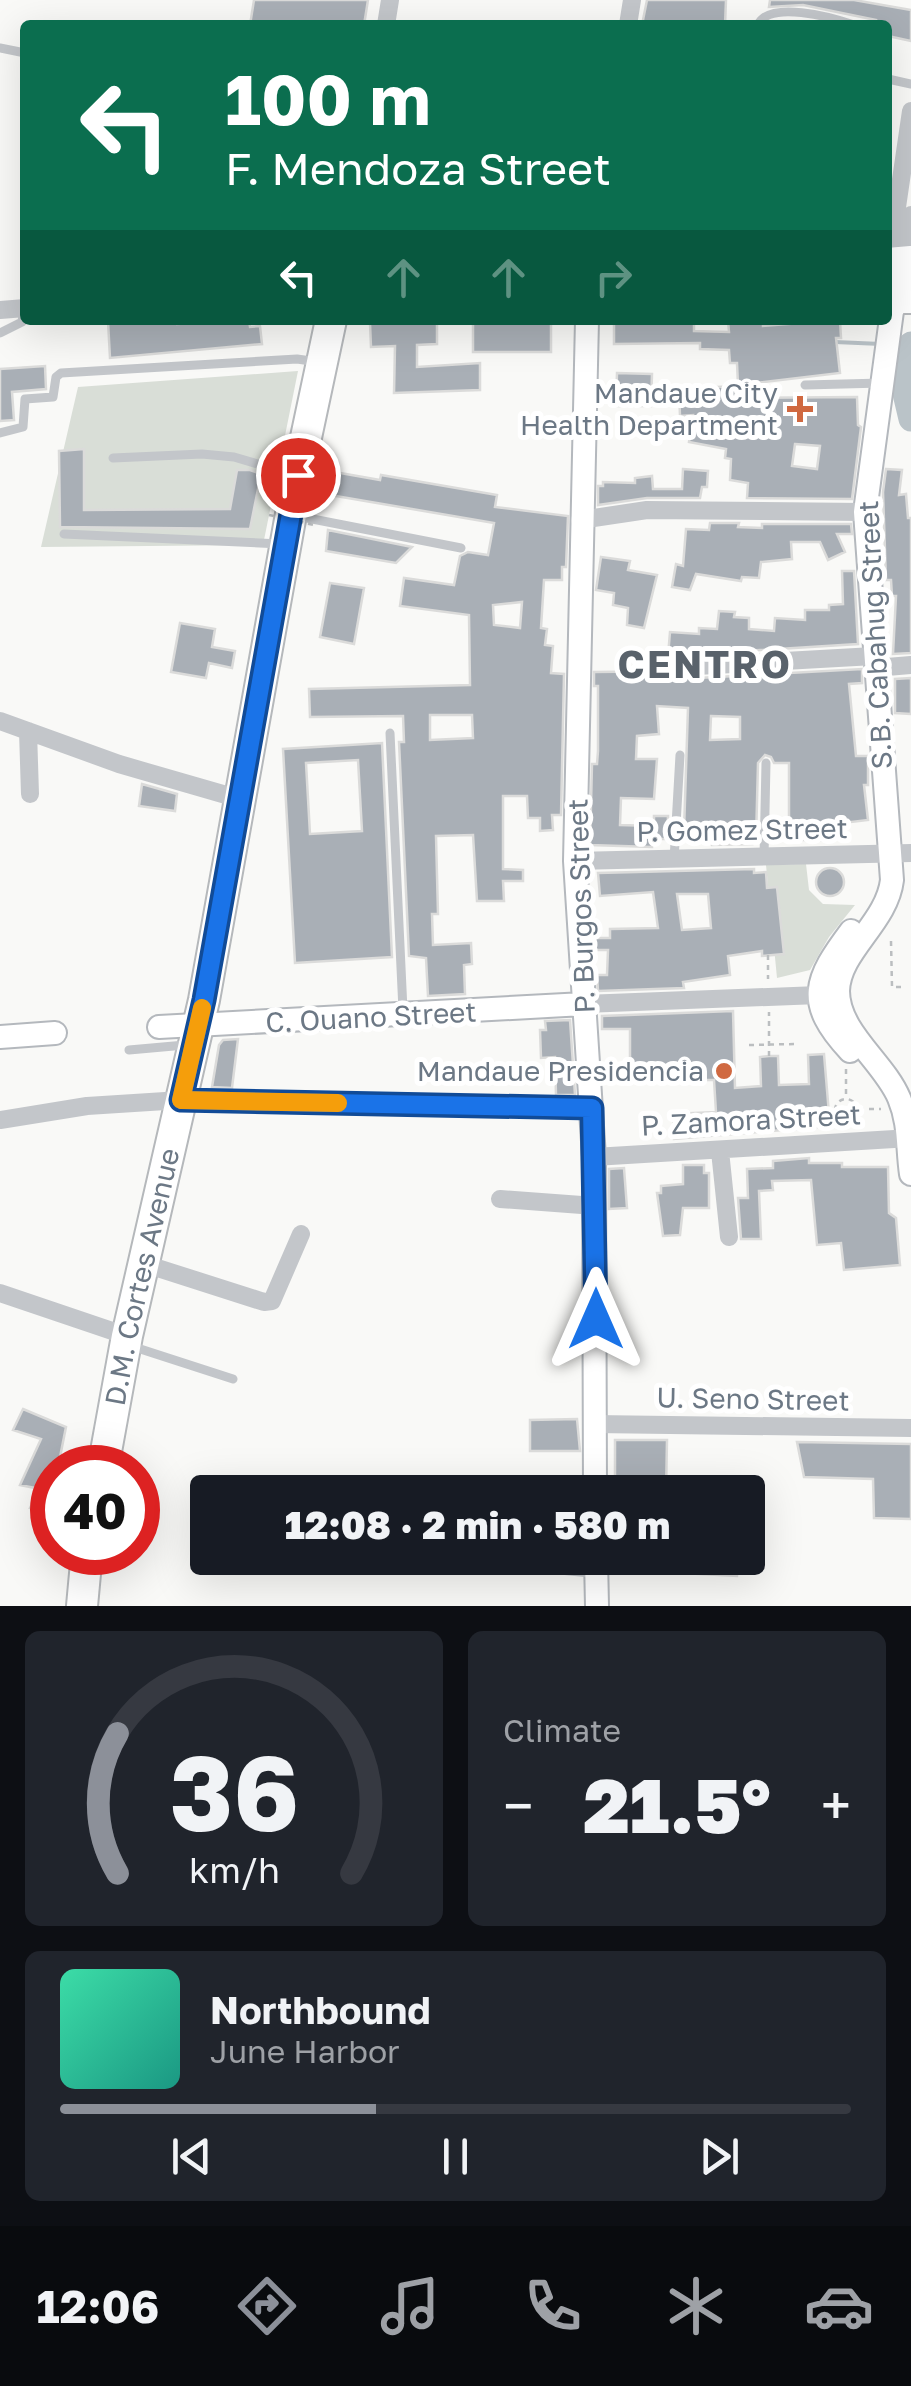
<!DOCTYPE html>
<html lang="en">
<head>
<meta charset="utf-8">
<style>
	body { margin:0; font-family:"Golos Text",sans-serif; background:#20242c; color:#f1f3f6; height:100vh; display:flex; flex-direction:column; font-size:38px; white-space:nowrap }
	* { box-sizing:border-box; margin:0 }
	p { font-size:32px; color:#9ea1a6 }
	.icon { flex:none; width:55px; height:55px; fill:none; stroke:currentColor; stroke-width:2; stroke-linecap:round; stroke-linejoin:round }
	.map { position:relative; height:1606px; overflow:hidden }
	.side { display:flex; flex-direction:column; gap:25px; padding:25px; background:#0d0f14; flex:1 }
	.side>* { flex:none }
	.banner { position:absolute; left:20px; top:20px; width:872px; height:305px; border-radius:10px; box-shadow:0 10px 40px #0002; background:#0b6e4f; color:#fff; overflow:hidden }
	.speed { position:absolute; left:30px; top:1445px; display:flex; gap:20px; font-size:50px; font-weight:700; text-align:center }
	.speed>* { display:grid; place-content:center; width:130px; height:130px; border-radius:50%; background:#171b24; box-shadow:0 10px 40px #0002; line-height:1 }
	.speed .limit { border:15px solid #d22; background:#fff; color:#111 }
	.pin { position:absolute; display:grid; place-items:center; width:85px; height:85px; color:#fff; margin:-42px; border:5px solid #fff; border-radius:50%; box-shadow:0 2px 10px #0007 }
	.me { position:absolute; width:110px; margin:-55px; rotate:0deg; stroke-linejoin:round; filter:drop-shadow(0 0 8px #0008) }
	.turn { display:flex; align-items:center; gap:35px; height:210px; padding:0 40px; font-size:45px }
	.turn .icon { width:130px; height:130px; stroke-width:2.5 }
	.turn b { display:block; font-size:70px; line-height:85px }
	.lanes { display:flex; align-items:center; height:95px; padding:0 40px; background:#0003; justify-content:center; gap:50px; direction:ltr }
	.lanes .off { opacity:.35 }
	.big { font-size:75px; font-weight:800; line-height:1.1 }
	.side .widget { flex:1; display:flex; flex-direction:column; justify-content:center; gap:15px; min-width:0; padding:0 35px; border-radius:15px; background:#20242c }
	.side .dial { align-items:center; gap:0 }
	.dial svg { height:260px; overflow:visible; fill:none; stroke:#363941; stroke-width:7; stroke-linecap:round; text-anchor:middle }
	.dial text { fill:#f1f3f6; stroke:none }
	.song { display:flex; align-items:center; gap:30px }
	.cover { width:120px; height:120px; border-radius:15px; background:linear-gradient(135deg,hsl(160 70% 55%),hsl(170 70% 35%)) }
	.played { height:10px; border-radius:5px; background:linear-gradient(90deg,#8c9099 40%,#363941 40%) }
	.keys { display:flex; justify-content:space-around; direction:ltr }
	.heat { display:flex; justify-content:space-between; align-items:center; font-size:55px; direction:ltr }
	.side .tiles { flex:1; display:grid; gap:25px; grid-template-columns:1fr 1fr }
	.widget:last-child { grid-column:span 2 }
	.trip { position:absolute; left:190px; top:1475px; width:575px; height:100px; border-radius:10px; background:#171b24; box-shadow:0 10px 40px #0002; font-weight:800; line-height:100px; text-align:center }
	.tabs { display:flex; height:160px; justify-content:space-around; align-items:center; background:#090b0e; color:#9ea1a6 }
	.tabs .icon { width:70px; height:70px }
	.tabs .on { color:#8c9099 }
	.tabs b { font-size:45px; color:#f1f3f6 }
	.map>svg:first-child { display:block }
	.green { fill:#d9ded7 }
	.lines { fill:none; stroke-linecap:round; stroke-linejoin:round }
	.stream { stroke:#bac3c8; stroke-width:4 }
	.river { stroke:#bac3c8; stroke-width:25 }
	.building { fill:#a9afb6; stroke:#dbdbda; stroke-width:2.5; fill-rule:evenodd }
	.secondary-casing { stroke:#b4b8bd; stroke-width:26 }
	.highway-casing { stroke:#b5b8bb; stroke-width:34 }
	.path { stroke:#bbbec0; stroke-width:2.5; stroke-dasharray:5 5; stroke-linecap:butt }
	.lane { stroke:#c3c6ca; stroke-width:9 }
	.street { stroke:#c3c6ca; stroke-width:18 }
	.secondary { stroke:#fff; stroke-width:22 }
	.highway { stroke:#fff; stroke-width:30 }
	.path-bridge { stroke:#bbbec0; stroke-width:2.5; stroke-dasharray:5 5; stroke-linecap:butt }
	.route-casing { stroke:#114b97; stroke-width:25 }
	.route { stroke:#1a73e8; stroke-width:18 }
	.slow { stroke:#f59e0b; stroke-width:18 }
	.poi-dot { fill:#d06941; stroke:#fff; stroke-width:4 }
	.labels { text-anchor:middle; stroke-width:10; stroke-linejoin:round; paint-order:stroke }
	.poi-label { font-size:28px; fill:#6c7885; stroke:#fff; text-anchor:end }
	.street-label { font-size:28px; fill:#6c7885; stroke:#fff }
	.district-label { font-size:38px; font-weight:bold; letter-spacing:2.5px; fill:#59626b; stroke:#fff }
</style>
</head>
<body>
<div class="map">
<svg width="911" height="1606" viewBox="0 0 911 1606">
	<rect width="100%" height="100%" fill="#f9f9f7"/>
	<path class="green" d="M298,371l-35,174 -222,2 37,-160z
		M806,864l3,26 14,14 32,1 -26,32 -19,33 -33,8 -11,-113z"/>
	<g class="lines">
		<path class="stream" d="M835,342l46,2
			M895,345l15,2"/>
		<path class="river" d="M911,344l-8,41 8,34"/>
	</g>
	<path class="building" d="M254,0h114l-4,25h-114z
		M647,0h79l-1,25h-83z
		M770,0h84l57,10v31l-23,-5v-11h-13l1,-5 -73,-15 -34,2z
		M176,320l1,4 72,-4 1,7 10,-1 2,18 -152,14 -2,-37z
		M437,320v24l-20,1v22l63,-4v27l-86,3 1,-47 -24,1 -1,-24z
		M551,320v32h-78v-31z
		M614,320h80v11l35,1 -1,-12h35v6l77,-6 1,18h-5l4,35 -102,12 -1,-22h-7l-1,-13 -29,-1v-6l-86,1z
		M45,366l1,23 -34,3 2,28 -14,1v-52z
		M617,373l35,1 -1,32h-35z
		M735,386l1,12 121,-1 1,28 3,2 -9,72 -105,-1 1,-15 -18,-3 1,-21 -6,-1 1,-9 -37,-7 4,-27 -13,1 -1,-27zM795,444l25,2 -3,23 -25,-3z
		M84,449v61l146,-1 7,-39h13l11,4 -11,55 -190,-2 -1,-76z
		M683,469l25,2 -1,16h-5l-2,11h-53l-49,7v-19h5v-4l32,1v-5l17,-2 1,13h29z
		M886,469l16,1 -3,25 7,-1 2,24h3v135l-18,1 3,-58h-4l-1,-16h-5l-3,-88z
		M329,471l51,9 1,-5 116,20 -2,12 73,9 -2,51h-4v13h-18l-3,48 6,1 -2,16 8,1 -2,27 13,1 -3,141h-9l1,15 -13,1v-13h-12l-1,-22h-24v73l20,1v11h-20l1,20h-27l-4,-66 -37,1 2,78h-6l1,31 38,-2 1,21 -8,1 1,29 -37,2 -2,-38 -17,-2 -10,-214h5l-1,-26 -93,1 -1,-28 161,-4 -1,-70 -69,-9 4,-28 50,7 6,-29 8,-4 20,3 6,-32 -170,-29zM522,602l-2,26 -26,-3 -1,-20zM430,715h42l1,23 -43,2z
		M710,523h29l-1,4 24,1v-4h89l1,10h-15l8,18 -17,8 -8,-18h-29l1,17 -31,3 -2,16 -17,-1 -1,4 -45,-7 -6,16 -18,-3 4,-23 7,2 3,-37 23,1z
		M328,530l84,17 -16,16 -70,-12z
		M601,557l29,4 -2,9 29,5 -13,53 -17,-3 1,-17 -15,-3 1,-12 -18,-3z
		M842,571h12l4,73 -162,10 -9,5 -19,-3 2,-24 29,2v-6l18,1 2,-18 16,1 -1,5 15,1v11l25,2 1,-13 30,2v-10h24v-5l14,-1z
		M330,583l34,5 -10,56 -34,-7z
		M180,623l35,6 -3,18 23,4 -3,17 -23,-5 -3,15 -35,-6z
		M862,669v14l-13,1 7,72h12v29h-4l4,35 -42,5v15h-37v-77h-15l-3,-6 -6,-2 -7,8 -2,77h-5l1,4 -40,1 -1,-15 -27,1 4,-123 -31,-2 2,28 -22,2 -1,23h21l-3,40 -33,-1 -1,27 34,1v-10h14l-1,23h-15v8l-62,-2 2,-81h5l1,-13v-65h-4v-14l92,-1 12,7zM711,716l29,1v22l-30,1z
		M911,678v36l-16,-1v-34z
		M382,743l10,214 -97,6 -12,-214zM358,760l4,71 -52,3 -4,-71z
		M142,784l35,10 -2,17 -36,-5z
		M816 882a14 14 0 1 1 28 0a14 14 0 1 1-28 0Z
		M754,869v4l12,-1 1,16 10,-1 7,67 -22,2v-5l-34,5 2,19 -47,7 1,6 -86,3 -1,-16h10l1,-25h-12l-1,-12h15v-9l48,-1 -5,-36 -53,4 -2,-23zM677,894h31l3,34 -29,2z
		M733,1011l2,77 26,-2 -1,-29 9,-1h9l1,29 30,-1 -1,-29 16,-1 6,72 -156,13 -1,-25 43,-2 -2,-32h-22l1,-12 -63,-1v-38h-28v-13z
		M570,1020l5,75h-19l-1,-38 -14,1 -1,-28h6l-1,-9z
		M238,1039l-6,49 -20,-1 7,-42 4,-5z
		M809,1158v5h33v4h46l1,46 7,5 4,47 -56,5 -3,-27 -24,2 -6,-65 -39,1 1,9 -14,1 2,48h-20l-3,-41h10l-1,-29 26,-1v-7z
		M683,1165h21v8h5v35h-26l-3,27 -17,1 -6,-43h4v-7l22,-2z
		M624,1168l3,40 -18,1v-40z
		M23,1409l43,18 -6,30 22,4v7h-30l-2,46 -20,-6 10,-19 -20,-4 21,-46 -28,-9z
		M577,1419l3,32h-50v-31z
		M615,1440h52l-1,52h-51z
		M797,1442l114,2v75l-37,-1 -1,-39 -69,-2z
		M625,1558h113l-1,18 -112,-6z"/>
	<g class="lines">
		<g class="secondary-casing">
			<path id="secondary" d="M904,262l-5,36 -7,13 -27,201 27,368c-5,43 -53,71 -54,111 0,41 46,71 61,107 11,26 8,49 12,76
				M587,320l-12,541 19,296 1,335
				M159,1027l425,-23
				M0,1037l55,-4
				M850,1051c-46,-49 -35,-72 1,-120
				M596,1558l1,48"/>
		</g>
		<g class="highway-casing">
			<g id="highway">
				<path d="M888,263l23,-2"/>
				<path d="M888,298h23"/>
				<path id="s1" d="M103,1468l24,-132 77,-336 94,-525 33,-155"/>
				<path d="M82,1606l5,-54"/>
			</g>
		</g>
		<path class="path" d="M891,941l1,46h10
			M768,955v24
			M749,1045l47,-1
			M769,1056v-44
			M846,1069v27
			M835 1110a11 11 0 1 1 22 0a11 11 0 1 1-22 0Z
			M859,1109h22"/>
		<path class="lane" d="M758,25c11,-25 73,-8 96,0
			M0,48l25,5
			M888,79l23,5
			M0,333l22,-11 2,-14
			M805,385l77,-2
			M0,433l23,-6 2,-28 28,-2 3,-20 5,-4 236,-14 21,3
			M113,458l89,-4 32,3 61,18
			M297,516l164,32
			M64,534l217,10
			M390,733l13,277
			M764,857l2,-94
			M674,860l6,-105
			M129,1050l56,-5
			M128,1345l105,34"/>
		<path class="street" d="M386,25l4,-25
			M628,25l4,-25
			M889,262l22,-151
			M904,262l7,-47
			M0,310l25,-2
			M580,520l67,-10 218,2
			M697,666l177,-10
			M875,668l36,-3
			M0,721l119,43 121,35
			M28,731l2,63
			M575,861l336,-8
			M584,1004l235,-9
			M0,1120l87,-14 94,-6 411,8
			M720,1151l9,86
			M594,1157l317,-19
			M500,1199l95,7
			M145,1264l119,38 8,-1 29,-67
			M0,1293l127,43
			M594,1424l317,4
			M481,1558l115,11"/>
		<use href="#secondary" class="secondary"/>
		<use href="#highway" class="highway"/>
		<path class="path-bridge" d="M269,515l45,10"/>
	</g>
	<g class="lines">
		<g class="route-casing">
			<path id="route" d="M298,475l-94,525 -23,100 411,8 4,211"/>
		</g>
		<use href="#route" class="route"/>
		<path class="slow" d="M202,1008l-21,92 157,3"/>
	</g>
	<g class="poi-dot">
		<path d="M795 394h10v10h10v10h-10v10h-10v-10h-10v-10h10z"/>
		<circle cx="724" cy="1071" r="10"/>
	</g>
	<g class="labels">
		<g class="poi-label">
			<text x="778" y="403">Mandaue City<tspan x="778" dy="32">Health Department</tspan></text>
			<text x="704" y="1081">Mandaue Presidencia</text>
		</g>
		<g class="street-label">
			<text transform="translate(875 635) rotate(-93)" y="10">S.B. Cabahug Street</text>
			<text transform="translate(742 830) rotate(-1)" y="10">P. Gomez Street</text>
			<text transform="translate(581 906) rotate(-92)" y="10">P. Burgos Street</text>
			<text transform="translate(371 1017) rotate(-3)" y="10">C. Ouano Street</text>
			<text transform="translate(751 1120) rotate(-3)" y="10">P. Zamora Street</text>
			<text dy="10" stroke="none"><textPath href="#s1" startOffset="195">D.M. Cortes Avenue</textPath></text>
			<text transform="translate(753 1399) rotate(1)" y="10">U. Seno Street</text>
		</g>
		<g class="district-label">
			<text x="705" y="678">CENTRO</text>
		</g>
	</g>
</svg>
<div class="speed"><div class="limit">40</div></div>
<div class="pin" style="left:298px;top:475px;background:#d93025"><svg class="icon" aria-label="arrive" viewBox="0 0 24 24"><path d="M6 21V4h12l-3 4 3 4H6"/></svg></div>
<svg class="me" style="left:596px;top:1319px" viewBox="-20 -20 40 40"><path d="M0-17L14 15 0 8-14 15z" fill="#1a73e8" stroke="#fff" stroke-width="4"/></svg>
<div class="trip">12:08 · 2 min · 580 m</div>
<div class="banner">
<div class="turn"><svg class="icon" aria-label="left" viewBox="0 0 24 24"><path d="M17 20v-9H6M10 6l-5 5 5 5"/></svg><div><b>100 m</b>F. Mendoza Street</div></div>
<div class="lanes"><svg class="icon" aria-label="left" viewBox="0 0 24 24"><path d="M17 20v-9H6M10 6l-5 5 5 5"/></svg><svg class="icon off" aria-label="ahead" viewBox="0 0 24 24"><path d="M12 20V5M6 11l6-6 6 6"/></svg><svg class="icon off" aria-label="ahead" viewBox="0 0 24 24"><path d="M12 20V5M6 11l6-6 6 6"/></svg><svg class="icon off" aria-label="right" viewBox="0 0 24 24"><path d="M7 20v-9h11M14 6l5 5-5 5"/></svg></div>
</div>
</div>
<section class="side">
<div class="tiles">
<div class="widget dial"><svg viewBox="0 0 100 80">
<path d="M14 69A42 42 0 1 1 86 69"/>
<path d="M14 69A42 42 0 0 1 14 26" stroke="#8c9099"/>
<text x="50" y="56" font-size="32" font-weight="700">36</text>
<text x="50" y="72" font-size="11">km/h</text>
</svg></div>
<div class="widget"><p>Climate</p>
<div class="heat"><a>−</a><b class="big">21.5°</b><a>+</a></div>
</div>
<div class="widget">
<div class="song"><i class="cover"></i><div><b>Northbound</b><p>June Harbor</p></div></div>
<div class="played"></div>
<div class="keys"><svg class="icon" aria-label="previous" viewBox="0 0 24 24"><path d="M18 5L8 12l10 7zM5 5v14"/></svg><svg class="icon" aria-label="pause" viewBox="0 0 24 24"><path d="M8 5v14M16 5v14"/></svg><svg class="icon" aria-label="next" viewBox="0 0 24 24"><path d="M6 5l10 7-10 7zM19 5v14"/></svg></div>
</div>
</div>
</section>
<nav class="tabs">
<b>12:06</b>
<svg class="icon on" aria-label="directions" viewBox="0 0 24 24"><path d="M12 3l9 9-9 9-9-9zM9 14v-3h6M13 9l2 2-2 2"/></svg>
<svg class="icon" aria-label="music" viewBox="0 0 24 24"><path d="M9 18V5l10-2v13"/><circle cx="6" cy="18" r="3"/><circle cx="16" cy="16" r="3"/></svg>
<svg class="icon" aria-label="phone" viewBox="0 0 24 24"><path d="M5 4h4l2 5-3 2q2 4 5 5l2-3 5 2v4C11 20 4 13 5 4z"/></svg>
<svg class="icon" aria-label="climate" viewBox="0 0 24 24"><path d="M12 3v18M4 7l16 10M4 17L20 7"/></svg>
<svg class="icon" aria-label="car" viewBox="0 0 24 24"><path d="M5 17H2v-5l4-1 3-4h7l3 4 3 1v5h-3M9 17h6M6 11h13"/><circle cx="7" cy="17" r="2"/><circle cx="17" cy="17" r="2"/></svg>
</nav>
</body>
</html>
